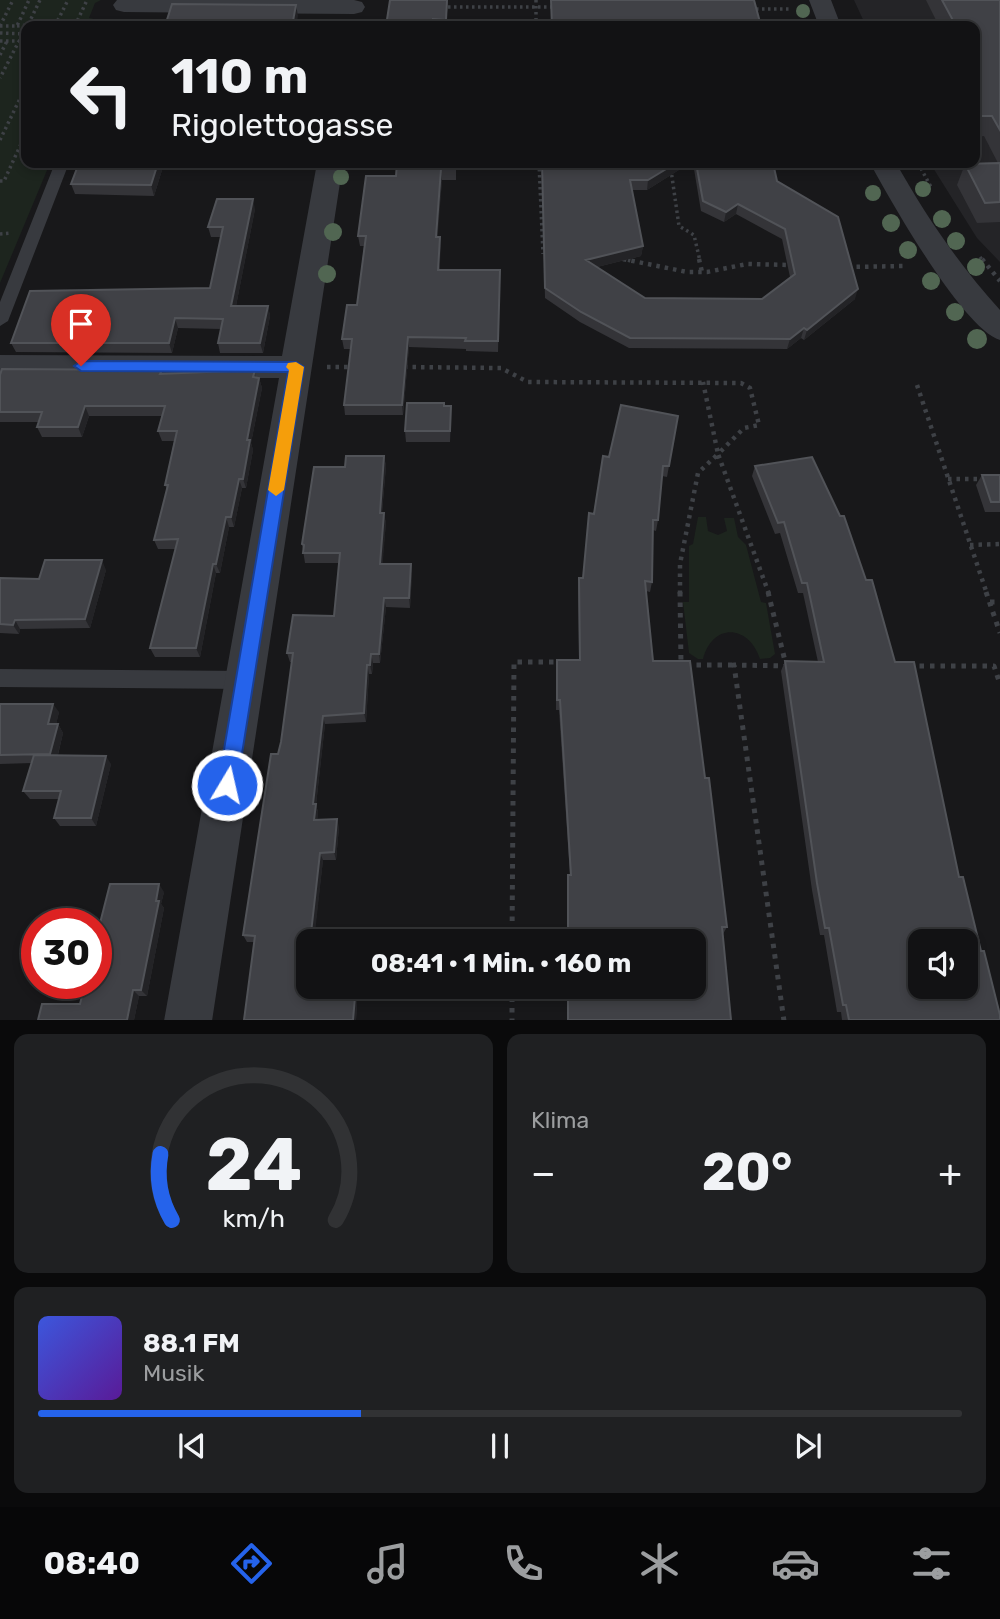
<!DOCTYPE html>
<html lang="de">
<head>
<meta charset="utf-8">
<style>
	body { margin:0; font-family:Rubik,sans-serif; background:#1f2022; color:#f1f3f6; height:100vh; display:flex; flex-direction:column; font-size:26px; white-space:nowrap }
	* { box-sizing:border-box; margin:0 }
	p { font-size:23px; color:#9c9ea0 }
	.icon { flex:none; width:38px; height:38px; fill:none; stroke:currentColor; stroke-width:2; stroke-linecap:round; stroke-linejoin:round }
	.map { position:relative; height:1020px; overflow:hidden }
	.details { display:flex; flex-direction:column; gap:14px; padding:14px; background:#0a0a0b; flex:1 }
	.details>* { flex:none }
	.guide { position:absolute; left:21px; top:21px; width:959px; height:147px; border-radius:14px; box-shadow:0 4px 10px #0003,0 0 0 2px #313234; background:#121214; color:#f1f3f6; overflow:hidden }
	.tools { position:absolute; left:908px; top:929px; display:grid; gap:14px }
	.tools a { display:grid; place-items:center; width:70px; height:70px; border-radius:14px; background:#121214; box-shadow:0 4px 10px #0003,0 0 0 2px #313234; font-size:35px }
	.speed { position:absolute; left:21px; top:908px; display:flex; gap:14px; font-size:35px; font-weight:700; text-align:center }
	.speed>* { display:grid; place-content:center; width:91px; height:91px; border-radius:50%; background:#121214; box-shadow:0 4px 10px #0003,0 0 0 2px #313234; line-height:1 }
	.speed .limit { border:10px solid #d22; background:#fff; color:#111 }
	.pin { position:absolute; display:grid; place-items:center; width:60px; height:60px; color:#fff; margin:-72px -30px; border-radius:50% 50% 50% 0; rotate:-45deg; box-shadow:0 0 7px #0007 }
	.pin .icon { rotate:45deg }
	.me { position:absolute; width:77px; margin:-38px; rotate:9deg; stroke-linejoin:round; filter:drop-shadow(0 0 5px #0008) }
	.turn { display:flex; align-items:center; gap:24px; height:147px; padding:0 35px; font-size:32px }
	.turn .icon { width:91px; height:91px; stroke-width:2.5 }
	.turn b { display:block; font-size:49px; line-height:60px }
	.big { font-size:52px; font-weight:700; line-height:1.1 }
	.details .card { flex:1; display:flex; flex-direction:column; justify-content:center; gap:10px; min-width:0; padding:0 24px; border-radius:14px; background:#1f2022 }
	.details .dial { align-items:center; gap:0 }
	.dial svg { height:182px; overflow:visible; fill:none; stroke:#313234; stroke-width:7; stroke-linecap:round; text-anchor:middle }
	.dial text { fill:#f1f3f6; stroke:none }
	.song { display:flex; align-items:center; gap:21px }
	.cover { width:84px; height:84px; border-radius:10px; background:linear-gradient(135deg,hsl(230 70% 55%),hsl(270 70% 35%)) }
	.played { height:7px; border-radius:4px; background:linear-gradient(90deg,#2563eb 35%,#313234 35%) }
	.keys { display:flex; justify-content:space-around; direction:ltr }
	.heat { display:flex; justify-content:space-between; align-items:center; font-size:38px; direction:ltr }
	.details .tiles { flex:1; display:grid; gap:14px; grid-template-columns:1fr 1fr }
	.card:last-child { grid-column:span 2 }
	.trip { position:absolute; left:296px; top:929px; width:410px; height:70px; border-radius:14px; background:#121214; box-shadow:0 4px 10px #0003,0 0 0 2px #313234; font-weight:700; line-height:70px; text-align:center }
	.tabs { display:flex; height:112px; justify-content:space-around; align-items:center; background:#070708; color:#9c9ea0 }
	.tabs .icon { width:49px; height:49px }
	.tabs .on { color:#2563eb }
	.tabs b { font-size:32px; color:#f1f3f6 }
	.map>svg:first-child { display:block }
	.built { fill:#242427 }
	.green { fill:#1d251e }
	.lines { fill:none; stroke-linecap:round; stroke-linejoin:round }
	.path-far2 { stroke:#3e4146; stroke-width:3.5; stroke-dasharray:2.5 3.5; stroke-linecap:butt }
	.path-far1 { stroke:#3e4146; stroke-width:4.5; stroke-dasharray:3.5 5; stroke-linecap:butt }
	.path { stroke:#3e4146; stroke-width:5; stroke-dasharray:4.5 6; stroke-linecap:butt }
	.service { fill:#383a3f; fill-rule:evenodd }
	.minor { fill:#383a3f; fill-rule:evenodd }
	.tree { fill:#516652 }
	.wall { fill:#343438 }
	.shaded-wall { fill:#232326 }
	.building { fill:#404146; stroke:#515358; stroke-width:2; fill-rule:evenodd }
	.route { fill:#2563eb; stroke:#184099; stroke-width:2 }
	.slow { fill:#f59e0b }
</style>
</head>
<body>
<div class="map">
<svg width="1000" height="1021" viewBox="0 0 1000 1021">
	<rect width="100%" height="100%" fill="#18181a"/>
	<path class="built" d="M854,0h146v262l-23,-24 -47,-75h45v-137h-109z"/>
	<path class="green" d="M0,0h101l-6,3 -6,15 5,1 3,7h-71v137h24l-50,120z
		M698,517h8l2,14 10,4 9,-4 -3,-13h10l4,19 8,8 15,57 5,1 9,51 -5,4 -10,1c-11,-34 -47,-37 -57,0h-5l-9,-6 -6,-51h6v-56l4,-2z"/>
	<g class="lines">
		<path class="path-far2" d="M536,0v26
			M442,7h114
			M750,9h40
			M0,26h17l12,-26
			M0,26l13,-26
			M17,26l11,-1 12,-25
			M55,26l13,-26
			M75,26l12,-26
			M0,33l26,1
			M0,41h19l-19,37
			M0,55l7,-14
			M0,140l26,-54
			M539,163l4,91
			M670,163l9,63 15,9 6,26
			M918,163l13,24
			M0,181h4l22,-48
			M0,234l12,-1
			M980,257l3,4
			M622,259l10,2"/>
		<path class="path-far1" d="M623,259l64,13h20l40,-8 44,1
			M699,259l3,13
			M982,259l18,22
			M848,267l56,-1
			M327,367h26
			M404,367l97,1 27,14 213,1 9,5 9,37 -15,3 -26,26 51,140
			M917,385l70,209
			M948,479h34
			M970,545l30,-1
			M680,594v-30l18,-91 20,-19 -15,-72"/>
		<path class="path" d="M680,592l1,72
			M768,592l18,73
			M986,592l14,41
			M990,602h10
			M686,665h48
			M909,666h85l6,18
			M512,942l2,-280h48
			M512,987v34
			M784,1021l-50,-356 54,1"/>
		<path class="service" d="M55,163h14l-61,158 -8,5v-24z
			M0,669l245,2 7,3 3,6 -3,6 -7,3 -245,-2z"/>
		<path class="minor" d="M117,0h237l8,2 3,5 -3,5 -8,2 -230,-2 -8,-2 -3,-5z
			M809,0h22l10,26h-22z
			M317,163h26l-131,858h-48l115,-643 -279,-1v-22l282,1z
			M870,163h26c30,53 63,102 104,147v30c-37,-11 -110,-140 -130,-177z"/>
	</g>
	<g class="tree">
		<circle cx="803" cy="11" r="7"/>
		<circle cx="341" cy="177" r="8"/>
		<circle cx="923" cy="189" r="8"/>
		<circle cx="873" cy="193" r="8"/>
		<circle cx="942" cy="219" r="9"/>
		<circle cx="891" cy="223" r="9"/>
		<circle cx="333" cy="232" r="9"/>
		<circle cx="956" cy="241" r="9"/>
		<circle cx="908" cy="250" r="9"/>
		<circle cx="976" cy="267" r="9"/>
		<circle cx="327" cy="274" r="9"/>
		<circle cx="931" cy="281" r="9"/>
		<circle cx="955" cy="312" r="9"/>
		<circle cx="977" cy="339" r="10"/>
	</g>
	<path class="wall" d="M448,0l-2,26h-60z
		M926,0h74v222l-23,1 -20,-38 8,-21 33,-1 -14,-27 -9,1v-111h-36z
		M397,163h59v17h-14l-5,57h3v33h60l-2,82 -32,-1v-2l-57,-2 -6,68h-58l-1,-10 7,-56h-7l-2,-10 15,-34 7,-59h-4l-2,-10 38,-60z
		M542,163h148l-43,27h-15l11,56 -2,10 -44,11 48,31 117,1 28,-22 -8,-38 -46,-25 -12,8 -23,-11 -8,-48h80l4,18 78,118 -51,41 -3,-2 -14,11 -158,-1 -49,-26 -35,-24z
		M162,170l-8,26 -79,-2 -4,-10z
		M255,209l-19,97h32l2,10 -7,37h-43l-2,-10 3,-14 -43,-1 -6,25 -156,-1 -5,-9 199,-55 11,-51h-10l-3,-10z
		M255,370l1,8h3l3,10 -11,55 2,7 -7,38h-4l-8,39h-5l-9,46h-4l-16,84h-45l-5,-9 26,-99h-18l-4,-9 13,-50 -2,-5 9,-44h-12l-4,-10 4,-15h-73l-7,21h-40l-5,-10 2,-5h-39v-47l163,-1z
		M444,406l7,11 -1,25h-44l-1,-11z
		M384,456l2,10 -4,47 4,9 -4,42h29l1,9 -2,35 -24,-1 -6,56h-7l-1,11h-3l-3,48 -41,2 -9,81 2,7 -1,8 22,7 -3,33h-13l-15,127h43l-1,10h5l2,6 -1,17h-112l10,-78h-7l-4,-7 38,-193 11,-80h-2l-3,-9 47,-37 5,-53h-34l-3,-19 43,-77z
		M603,456l66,10 -2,11 -5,-1 -4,44 -2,11 -3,-1 -1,52 -2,10 -4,-1 7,70 74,266 -4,7 8,86h-164v-33h126v-45h-126v-60l1,-7h2l-11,-165h-3v-40l1,-10h22l-1,-72 1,-10h4z
		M755,466l140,196 86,289 19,69h-158l-1,-8h-4l-13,-77h-4l-8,-45 -31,-219 4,-10 33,1 -15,-69h-5l-18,-60 -5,1 -23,-58z
		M982,475h18v37h-15l-9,-27z
		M106,570l-16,58 -70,1 -1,5 -19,-1v-55l39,1z
		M0,704l59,8 -3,12h2l5,9 -5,22 53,9 -15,62h-36l-6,-8 5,-19h-29l-7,-8 9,-28 -32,1z
		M164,892l-3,12 3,4 -17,88h-8l-5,24 -54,-16z"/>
	<path class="shaded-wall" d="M447,0h1l-2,26v-6z
		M296,5l2,11 -2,10 -3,-5z
		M158,163h2l2,7 -8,26 -3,-11z
		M676,163h14l-43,27 1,-10z
		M441,169l1,11 -5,67 -1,-10z
		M253,199l2,10 -21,107 -3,-10z
		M738,204l-2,10 -12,8 2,-10z
		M440,237l1,10 -2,33 -1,-10z
		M643,246l-2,10 -56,14 1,-10z
		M858,289l-3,10 -51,41 3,-10z
		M268,306l2,10 -7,37 -3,-10z
		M175,318l3,10 -6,25 -3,-10z
		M804,328l-3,10 -14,11 3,-10z
		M408,337l1,10 -6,68 -1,-10z
		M259,378l3,10 -11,55 2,7 -7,38 -3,-9 4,-39z
		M85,406l4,10 -7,21 -4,-10z
		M384,456l2,10 -5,56 -1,-9z
		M239,479l3,9 -8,39 -3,-10z
		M384,513l2,9 -4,51 -2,-9z
		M226,517l3,10 -9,46 -4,-9z
		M102,560l4,10 -16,58 -5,-9z
		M213,564l3,9 -16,84 -4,-9z
		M411,564l1,9 -2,35 -1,-10z
		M384,598l2,9 -6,56 -1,-9z
		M15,620l5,9 -1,5 -6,-9z
		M371,654l2,9 -1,11 -2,-9z
		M367,665l2,9 -3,48 -2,-9z
		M53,704l6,8 -5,21 -6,-9z
		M323,716l2,8 -9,81 2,7 -1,16 -3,-8 -1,-16z
		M58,724l5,9 -7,29 -6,-8z
		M106,756l5,8 -15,62 -5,-8z
		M337,819l2,8 -3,33 -2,-8z
		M320,853l3,7 -9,82h-4z
		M159,884l5,8 -3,12 3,4 -17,88 -6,-6z
		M348,987h3l-2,16 -2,-6z
		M133,990l6,6 -5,24h-7z
		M355,997l2,6 -1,17h-3z"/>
	<path class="building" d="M390,0h57l-1,20 -13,-1v6h-6v1h-41z
		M551,0h203l7,26h-209z
		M942,0h58v130l-8,-14h-17v-90h-19z
		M172,4l124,1 -3,16h5l-1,5h-132z
		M79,163h79l-7,22 -80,-1z
		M397,163h59l-1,6h-14l-5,68h4l-2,33h62l-2,71h-33l1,-3 -58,-1 -6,68h-58l8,-66h-10l5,-34h10l9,-69h-8l8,-60h30z
		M542,163h134l-28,17h-18l13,66 -57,14 59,38 117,1 33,-25 -10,-45 -47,-25 -12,8 -23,-11 -7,-38h77l4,18 61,36 20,72 -51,41 -3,-2 -14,11 -160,-1 -49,-26 -36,-24z
		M1000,163v39l-15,1 -20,-39z
		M217,199h36l-22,107h37l-8,37h-42l5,-24 -48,-1 -6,25h-158l19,-52 180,-3 13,-61h-15z
		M2,369l160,1 -2,4 95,-4 -2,7 6,1 -12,62h3l-7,39h-4l-8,38h-5l-10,47h-3l-17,84h-46l28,-109 -24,1 14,-55h-3l12,-54h-19l7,-25h-80l-7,21h-41l5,-15h-42v-37z
		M407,403h37v3h7l-1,25h-45z
		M621,405l57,11 -9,50h-6l-5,54h-5l-1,62 -7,-1 8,80h37l15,117h4l18,149h-5l9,93h-163v-33h125v-45h-125v-67h3l-11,-175h-3v-40h23l-1,-82h4l6,-65 5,1 9,-58 6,1z
		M346,456h38l-4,57h4l-4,51h31l-2,34h-25l-5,56h-8l-1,11h-3l-3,48 -41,3 -10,88h3l-2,16 23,-1 -3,33 -14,1 -10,89h-2v45h40l-1,10h8l-2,23h-109l11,-84 -12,-1 28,-181h7l3,-12 12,-89h-6l6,-38 41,1 6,-63h-37l1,-8 -2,-1 12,-77h31z
		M812,457l28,59h4l22,64h6l23,82h19l45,215h4l18,74h3l16,64v5h-151l-3,-15h-3l-14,-77h-4l-8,-45 -32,-222 39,1 -17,-79h-5l-18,-61 -6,1 -23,-57zM920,942h46v45h-46z
		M982,475h18v27h-9z
		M45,560h57l-17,59 -70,1 -2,5 -13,-1v-46l39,1z
		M0,704h53l-5,20h10l-8,30 -50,1z
		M34,755l72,1 -15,62h-37l7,-27h-38z
		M110,884h49l-3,17h3l-18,89h-8l-6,30h-89l4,-16h38l5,-20h11v-45z"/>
	<path class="route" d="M81,361l215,1 8,5 -67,418 -3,6 -7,3 -7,-3 -2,-6 70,-413 -207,-1 -7,-5z"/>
	<path class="slow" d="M296,362l8,5 -20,123 -8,6 -8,-6 21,-120 -3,-3 2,-4z"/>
</svg>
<div class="tools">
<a><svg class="icon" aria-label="sound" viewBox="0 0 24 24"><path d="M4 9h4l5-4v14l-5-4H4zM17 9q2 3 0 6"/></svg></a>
</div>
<div class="speed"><div class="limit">30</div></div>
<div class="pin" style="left:81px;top:366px;background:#d93025"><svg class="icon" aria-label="arrive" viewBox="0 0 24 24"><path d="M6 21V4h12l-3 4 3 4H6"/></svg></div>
<svg class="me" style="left:227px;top:785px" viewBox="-20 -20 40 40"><circle r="17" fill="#2563eb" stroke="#fff" stroke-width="3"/><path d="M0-11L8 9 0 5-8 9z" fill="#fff"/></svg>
<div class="trip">08:41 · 1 Min. · 160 m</div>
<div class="guide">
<div class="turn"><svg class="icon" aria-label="left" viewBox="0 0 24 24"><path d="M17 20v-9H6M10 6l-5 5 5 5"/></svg><div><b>110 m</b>Rigolettogasse</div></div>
</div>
</div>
<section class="details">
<div class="tiles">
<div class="card dial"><svg viewBox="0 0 100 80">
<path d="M14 69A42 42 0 1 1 86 69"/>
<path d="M14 69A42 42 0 0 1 9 40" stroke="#2563eb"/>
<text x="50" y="56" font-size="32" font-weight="700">24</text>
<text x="50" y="72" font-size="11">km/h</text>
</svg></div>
<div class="card"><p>Klima</p>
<div class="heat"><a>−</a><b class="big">20°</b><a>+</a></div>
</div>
<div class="card">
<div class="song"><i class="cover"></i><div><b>88.1 FM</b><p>Musik</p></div></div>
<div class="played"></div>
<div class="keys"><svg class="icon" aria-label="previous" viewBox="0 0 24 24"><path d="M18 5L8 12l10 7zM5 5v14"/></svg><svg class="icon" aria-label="pause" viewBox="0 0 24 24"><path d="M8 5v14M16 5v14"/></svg><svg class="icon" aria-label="next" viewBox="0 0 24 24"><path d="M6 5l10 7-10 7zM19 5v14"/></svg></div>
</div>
</div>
</section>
<nav class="tabs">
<b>08:40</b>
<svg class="icon on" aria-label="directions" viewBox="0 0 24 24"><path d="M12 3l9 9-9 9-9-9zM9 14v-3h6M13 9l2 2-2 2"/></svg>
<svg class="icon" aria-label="music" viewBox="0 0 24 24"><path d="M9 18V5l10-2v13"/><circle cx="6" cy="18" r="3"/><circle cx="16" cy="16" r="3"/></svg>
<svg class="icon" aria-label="phone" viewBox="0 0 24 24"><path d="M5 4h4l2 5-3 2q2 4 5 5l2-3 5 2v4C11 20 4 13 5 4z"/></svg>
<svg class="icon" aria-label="climate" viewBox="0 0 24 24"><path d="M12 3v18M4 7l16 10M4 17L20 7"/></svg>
<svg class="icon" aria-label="car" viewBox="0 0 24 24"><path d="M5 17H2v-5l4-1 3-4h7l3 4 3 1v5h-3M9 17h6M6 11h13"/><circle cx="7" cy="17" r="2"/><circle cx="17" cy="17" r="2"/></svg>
<svg class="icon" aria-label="filters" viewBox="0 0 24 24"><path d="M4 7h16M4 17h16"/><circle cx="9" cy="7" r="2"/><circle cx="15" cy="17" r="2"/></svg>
</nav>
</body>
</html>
